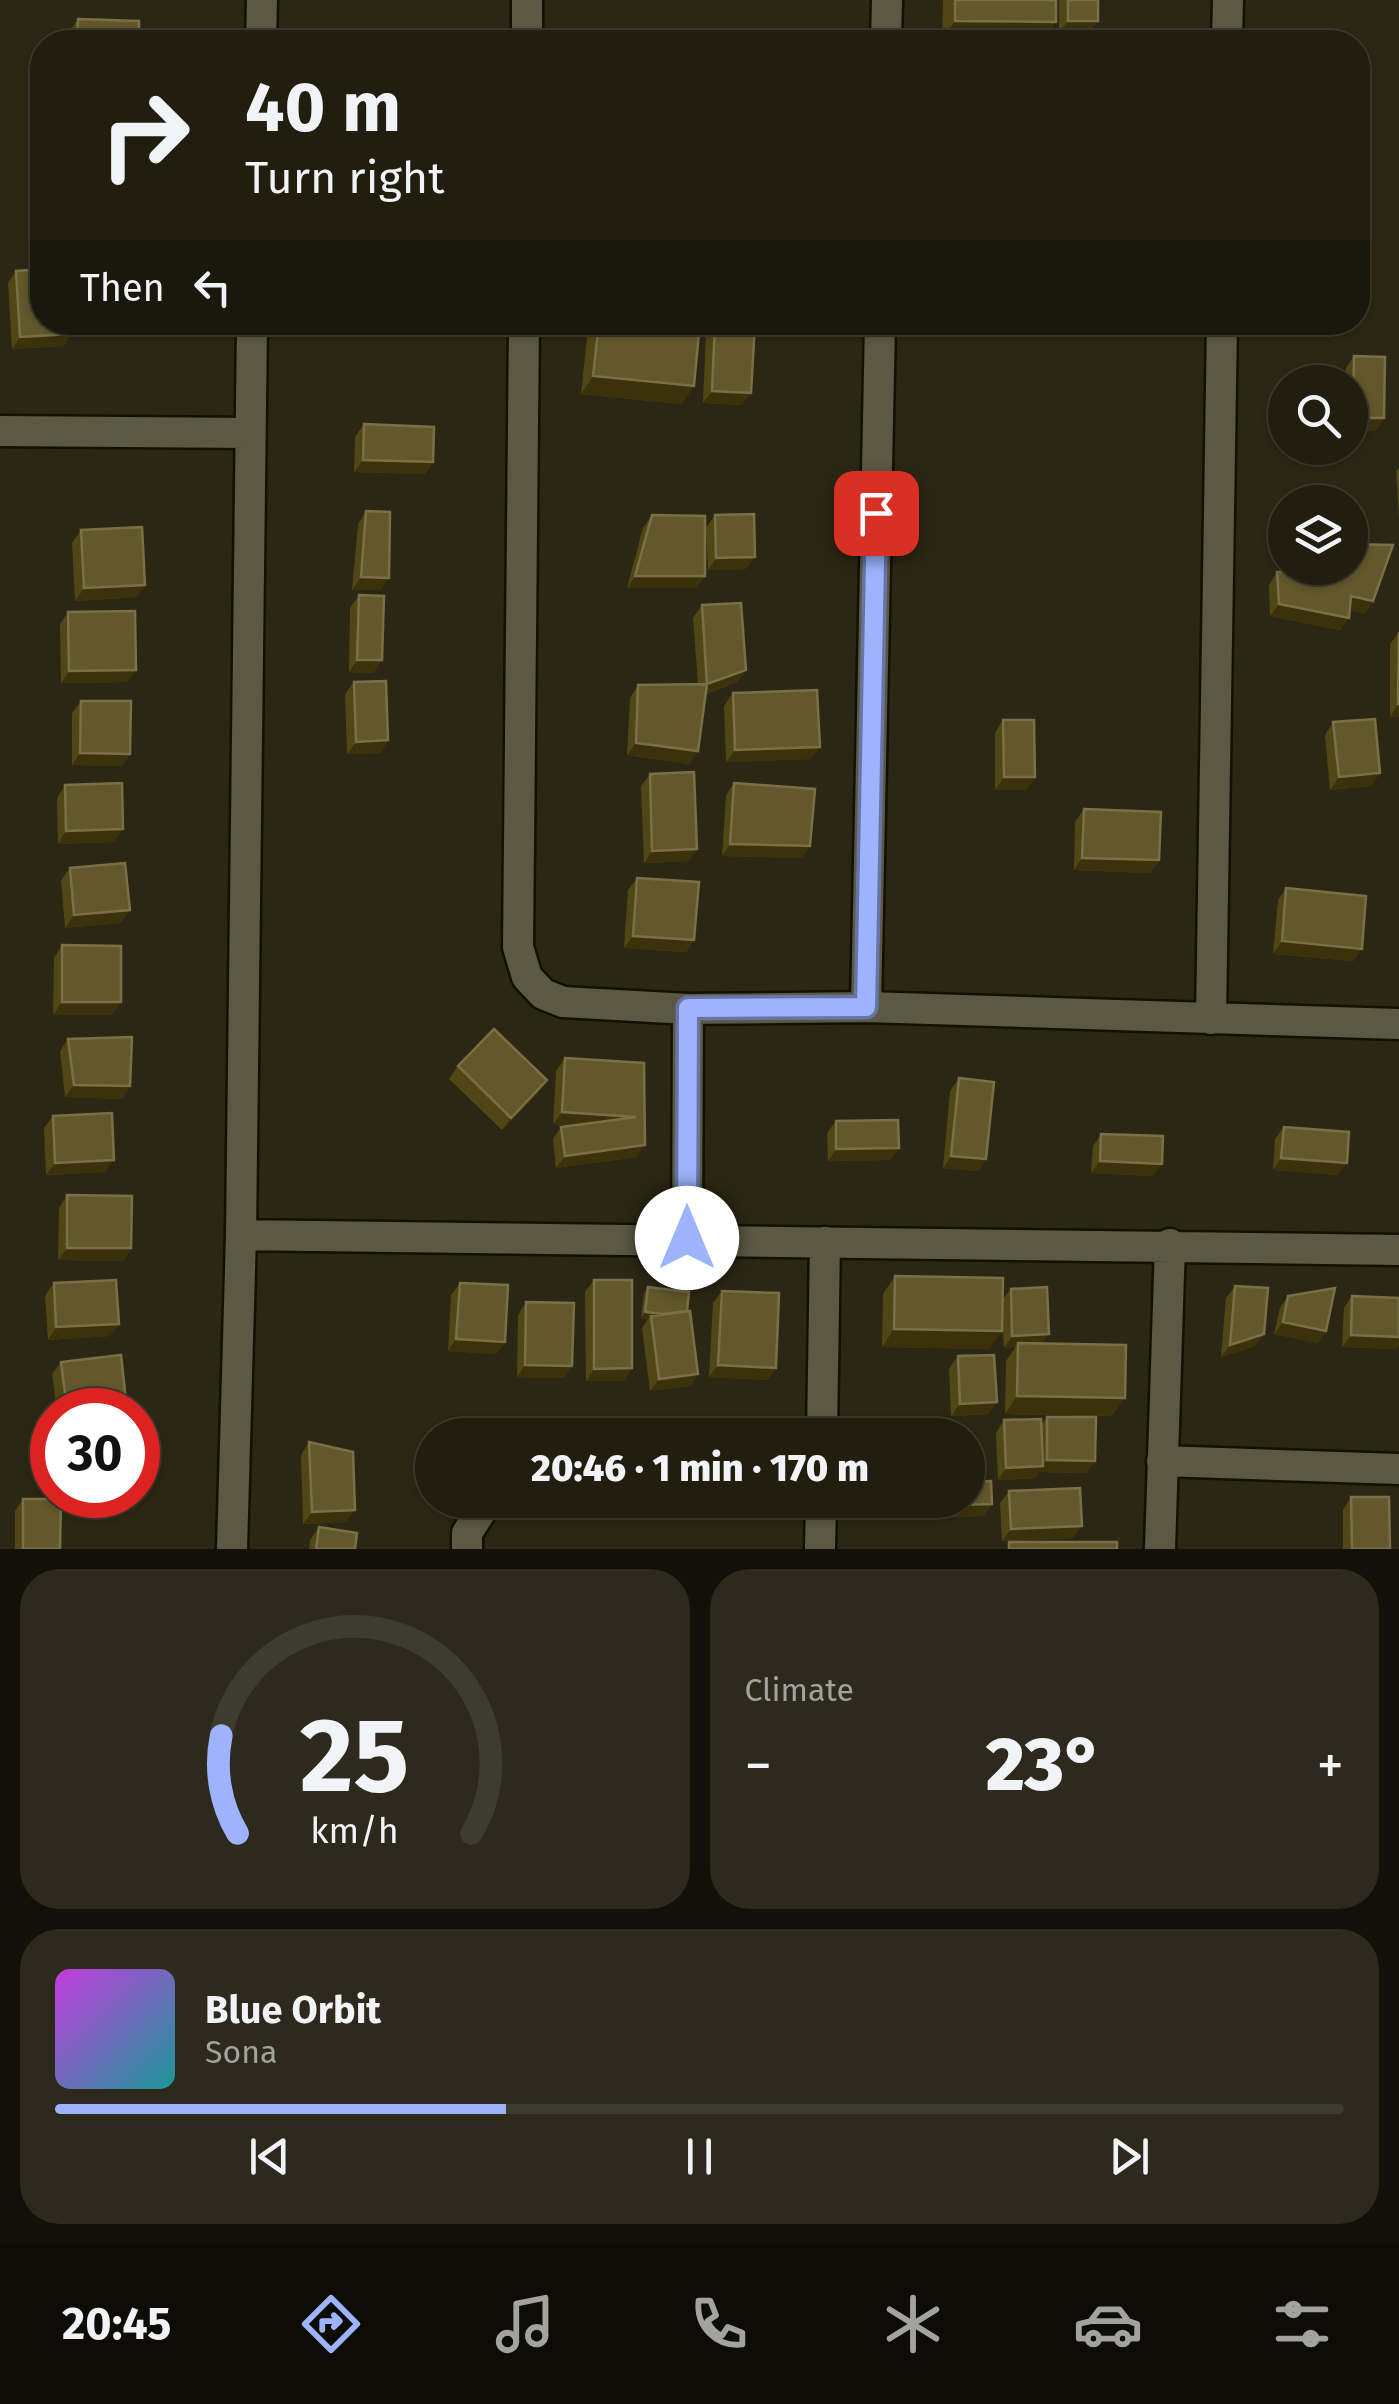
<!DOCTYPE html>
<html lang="en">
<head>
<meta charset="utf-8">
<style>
	body { margin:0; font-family:"Fira Sans",sans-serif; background:#2d2a1d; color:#f1f3f6; height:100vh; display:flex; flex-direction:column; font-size:38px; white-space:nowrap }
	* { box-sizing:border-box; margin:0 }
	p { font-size:32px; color:#a2a29e }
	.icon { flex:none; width:55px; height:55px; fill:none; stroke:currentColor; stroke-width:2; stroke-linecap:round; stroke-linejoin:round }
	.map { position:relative; height:1549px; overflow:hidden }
	.panel { display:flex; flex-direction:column; gap:20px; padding:20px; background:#121008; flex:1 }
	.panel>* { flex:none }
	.top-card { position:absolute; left:30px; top:30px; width:1340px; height:305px; border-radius:40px; box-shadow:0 2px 8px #0004,0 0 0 2px #3e3b2f; background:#211d0f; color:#f1f3f6; overflow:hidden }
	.fabs { position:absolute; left:1268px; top:365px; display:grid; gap:20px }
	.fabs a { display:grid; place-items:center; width:100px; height:100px; border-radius:50%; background:#211d0f; box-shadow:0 2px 8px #0004,0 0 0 2px #3e3b2f; font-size:50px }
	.speed { position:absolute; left:30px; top:1388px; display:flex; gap:20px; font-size:50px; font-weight:700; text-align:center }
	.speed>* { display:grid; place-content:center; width:130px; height:130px; border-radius:50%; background:#211d0f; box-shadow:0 2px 8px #0004,0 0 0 2px #3e3b2f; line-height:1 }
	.speed .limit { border:15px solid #d22; background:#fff; color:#111 }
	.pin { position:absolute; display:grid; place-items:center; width:85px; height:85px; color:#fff; margin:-42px; border-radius:20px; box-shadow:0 5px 15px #0006 }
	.me { position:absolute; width:110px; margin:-55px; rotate:0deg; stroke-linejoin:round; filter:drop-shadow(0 0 8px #0008) }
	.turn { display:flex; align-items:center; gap:35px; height:210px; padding:0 50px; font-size:45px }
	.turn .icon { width:130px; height:130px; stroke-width:2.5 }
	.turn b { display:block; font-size:70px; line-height:85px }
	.then { display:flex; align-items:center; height:95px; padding:0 50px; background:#0003; gap:20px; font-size:38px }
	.big { font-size:75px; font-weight:800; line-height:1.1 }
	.panel .tile { flex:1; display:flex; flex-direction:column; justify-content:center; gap:15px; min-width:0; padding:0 35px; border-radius:40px; background:#2d2a1d }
	.panel .dial { align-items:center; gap:0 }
	.dial svg { height:260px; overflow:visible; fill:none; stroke:#3e3b2f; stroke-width:7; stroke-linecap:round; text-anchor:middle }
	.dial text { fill:#f1f3f6; stroke:none }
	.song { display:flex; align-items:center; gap:30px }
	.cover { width:120px; height:120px; border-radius:15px; background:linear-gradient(135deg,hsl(290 70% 55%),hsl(180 70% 35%)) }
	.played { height:10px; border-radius:5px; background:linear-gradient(90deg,#9db4fd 35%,#3e3b2f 35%) }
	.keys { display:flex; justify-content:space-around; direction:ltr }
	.heat { display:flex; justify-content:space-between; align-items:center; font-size:55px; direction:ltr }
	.panel .tiles { flex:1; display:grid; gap:20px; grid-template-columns:1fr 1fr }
	.tile:last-child { grid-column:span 2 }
	.trip { position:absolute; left:415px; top:1418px; width:570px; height:100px; border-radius:50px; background:#211d0f; box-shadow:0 2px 8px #0004,0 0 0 2px #3e3b2f; font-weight:800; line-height:100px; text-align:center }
	.dock { display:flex; height:160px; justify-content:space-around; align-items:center; background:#0d0c06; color:#a2a29e }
	.dock .icon { width:70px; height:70px }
	.dock .current { color:#9db4fd }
	.dock b { font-size:45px; color:#f1f3f6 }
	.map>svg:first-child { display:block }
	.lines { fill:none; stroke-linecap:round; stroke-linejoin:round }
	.street-casing { stroke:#141001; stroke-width:35 }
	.street { stroke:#5d5844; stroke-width:30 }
	.wall { fill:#514615 }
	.shaded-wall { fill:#3b320b }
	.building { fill:#63582b; stroke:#7a7048; stroke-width:2.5 }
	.route-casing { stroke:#6675a4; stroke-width:25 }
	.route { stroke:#9db4fd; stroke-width:18 }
</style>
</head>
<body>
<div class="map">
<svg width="1399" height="1549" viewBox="0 0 1399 1549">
	<rect width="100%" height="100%" fill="#2c2714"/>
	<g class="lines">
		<g class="street-casing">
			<path id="street" d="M261,42l1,-42
				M527,42v-42
				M886,42l1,-42
				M1227,42l1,-42
				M524,322l-6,625 9,30 16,17 20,8 125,7 178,-2 533,17
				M0,431l249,2
				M866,1007l14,-685
				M1211,1019l11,-697
				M241,1235l1158,15
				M687,1238l1,-229
				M822,1435l3,-193
				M1162,1461l237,8
				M232,1549l9,-314 11,-913
				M467,1549v-16l21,-33
				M820,1549l1,-49
				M1160,1549l10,-305"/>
		</g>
		<use href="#street" class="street"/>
	</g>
	<path class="wall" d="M943,0h113l-13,40 -101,-1z
		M1059,0h39v21l-9,12h-30z
		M78,19l61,23h-70v-10z
		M16,271l55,63 -8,12 -51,3 -4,-66z
		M592,322h108l-6,64 -13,18 -100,-10 7,-65z
		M714,322l41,1 -13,82 -39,-2 3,-70z
		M1354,356l30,62 -9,13 -25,-1v-48h-4v-14z
		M364,424l69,38 -8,12 -71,-2 1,-35z
		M1399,467v50l-3,-46z
		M366,511l15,79h-29l6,-66z
		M652,515l53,61 -9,12h-69l16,-60z
		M715,515l31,54 -38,1 -2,-42z
		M81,530l64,55 -9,12 -61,4 -3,-58z
		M1277,572l96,29 -8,12 -15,-3 -10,20 -70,-14 -1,-31z
		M359,595l23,65 -9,13 -24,-1 1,-64z
		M702,605l44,65 -9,12 -31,12 -8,57 -9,13 -62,-9 3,-57 8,-13 60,-1 -5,-66z
		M68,612l68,58 -9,12 -66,1 -1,-59z
		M1399,632v85h-9v-73z
		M354,682l34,58 -8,13 -33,1 -2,-60z
		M733,693l78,66 -85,3 -2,-56z
		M81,701l49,53 -8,12 -50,-1v-52z
		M1003,720l32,57 -9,13h-31v-57z
		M1333,722l38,64 -41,4 -5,-55z
		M650,774l47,75 -9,12 -44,2 -3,-77z
		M734,783l68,75 -80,-2 4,-61z
		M65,785l49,57 -56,2 -1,-46z
		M1084,809l75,51 -9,13 -76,-3 1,-48z
		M70,868l60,42 -9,13 -56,5 -4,-48z
		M637,878l57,62 -8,12 -62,-4 4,-58z
		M1286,888l76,61 -9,12 -80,-7 5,-54z
		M62,945l50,70h-59l1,-57z
		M68,1039l62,47 -8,13 -57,-2 -5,-46z
		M565,1058l72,99 -81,11 -3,-29 8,-12 11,-1 -19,-2 3,-53z
		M458,1066l80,27 -36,37 -53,-51z
		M959,1078l27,81 -8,12 -35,-3 7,-77z
		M53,1116l52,56 -59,3 -2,-47z
		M836,1121l63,27 -9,12 -62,1 -1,-28z
		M1284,1127l54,48 -65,-5 2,-31z
		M1101,1134l52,42 -62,-3 2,-27z
		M67,1195l64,53 -8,13 -65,-1 1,-52z
		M895,1276l107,24 9,-11 32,54 69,73 -107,-2 1,-53 9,-13h-11l-2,-37 -13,38 -107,-2 1,-53z
		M594,1280l38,88 -8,13h-38l-1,-89z
		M54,1283l56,53 -62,4 -3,-44z
		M460,1283l45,59 -9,12 -48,-3 3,-56z
		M1235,1286l20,60 -34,11 5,-59z
		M648,1287l39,25 11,62 -8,12 -40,5 -8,-63 6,-9 -7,-1 3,-25z
		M722,1291l54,77 -9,12 -58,-3 4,-74z
		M1288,1296l38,35 -8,12 -44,-9 6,-26z
		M1352,1296l47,2v47l-3,4 -54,-2 2,-39z
		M526,1302l38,76 -47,-1 1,-62z
		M958,1356l39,46 -9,12 -37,2 -2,-47z
		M61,1362l66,48h-70l-5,-36z
		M1047,1417l48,44 -9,12 -47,-1 -4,6 -37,2 -2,-47 8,-13 37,5z
		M309,1442l37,80 -43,2 -2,-69z
		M1009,1491l64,47 -71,3 -2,-38z
		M1351,1497l39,52h-47v-39z
		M23,1499l37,50h-45v-38z
		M919,1500h49l16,16 -64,2z
		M319,1527l36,22h-46l1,-9z"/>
	<path class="shaded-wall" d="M955,21l101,1 -13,18 -101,-1z
		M1068,21h30l-9,12h-30z
		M71,334l-8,12 -51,3 8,-12z
		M593,376l101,10 -13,18 -100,-10z
		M712,391l39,2 -9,12 -39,-2z
		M1353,418h31l-9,13 -25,-1v-8z
		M363,460l70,2 -8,12 -71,-2z
		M755,557l-9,12 -38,1 8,-12z
		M635,576h70l-9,12h-69z
		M361,577l28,1 -8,12h-29z
		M145,585l-9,12 -61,4 9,-13z
		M1351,596l22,5 -8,12 -22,-5z
		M1279,604l70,14 -9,12 -70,-14z
		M357,660h25l-9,13 -24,-1z
		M136,670l-9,12 -66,1 8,-12z
		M746,670l-9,12 -38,14 8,-12z
		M1398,704l1,13h-9z
		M388,740l-8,13 -33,1 9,-12z
		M636,743l62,8 -9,13 -62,-9z
		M820,747l-9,12 -85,3 9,-12z
		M80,753l50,1 -8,12 -50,-1z
		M1380,773l-9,13 -41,4 9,-13z
		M1004,777h31l-9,13h-31z
		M123,829l-9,13 -56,2 8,-13z
		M730,844l80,2 -8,12 -80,-2z
		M697,849l-9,12 -44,2 8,-12z
		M1082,858l77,2 -9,13 -76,-3z
		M130,910l-9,13 -56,5 9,-13z
		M633,936l61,4 -8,12 -62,-4z
		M1282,941l80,8 -9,12 -80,-7z
		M62,1002h59l-9,13h-59z
		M547,1080l-9,13 -36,37 9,-12z
		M74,1085l56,1 -8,13 -57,-2z
		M562,1112l74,5 -9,12 -74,-5z
		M645,1145l-8,12 -81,11 9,-12z
		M899,1148l-9,12 -62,1 8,-12z
		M951,1156l35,3 -8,12 -35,-3z
		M1281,1158l66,5 -9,12 -65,-5z
		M114,1160l-9,12 -59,3 9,-12z
		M1100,1161l62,3 -9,12 -62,-3z
		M67,1248h64l-8,13 -65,-1z
		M645,1312l41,5 -35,-1 -3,3 -7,-1z
		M1283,1322l43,9 -8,12 -44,-9z
		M119,1324l-9,12 -62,4 8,-13z
		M894,1329l108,2 -13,18 -107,-2z
		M1049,1334l-9,13 -22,-4 -3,5h-11l8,-12z
		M1264,1334l-9,12 -34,11 9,-12z
		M1351,1335l48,2v8l-3,4 -54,-2z
		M456,1339l49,3 -9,12 -48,-3z
		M525,1365l47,1 -8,12 -47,-1z
		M718,1365l58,3 -9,12 -58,-3z
		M632,1368l-8,13h-38l8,-12z
		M698,1374l-8,12 -40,5 9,-12z
		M1017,1396l108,2 -13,18 -107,-2z
		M997,1402l-9,12 -37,2 9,-12z
		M1047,1460l48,1 -9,12 -47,-1 -4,6 -37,2 8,-12 37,-2z
		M992,1504l-8,12 -64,2 9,-12z
		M355,1510l-9,12 -43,2 9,-12z
		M1082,1526l-9,12 -71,3 9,-12z"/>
	<path class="building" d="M955,0h101v22l-101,-1z
		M1068,0h30v21h-30z
		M78,19l61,2v21h-62z
		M42,269v53h28l1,12 -51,3 -4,-66z
		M599,322h101l-6,64 -101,-10z
		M715,322l40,1 -4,70 -39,-2z
		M1354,356l31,1 -1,61h-31z
		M364,424l70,3 -1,35 -70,-2z
		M366,511l24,1 -1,66 -28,-1z
		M754,514l1,43 -39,1 -1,-43z
		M652,515l53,1v60h-70z
		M142,527l3,58 -61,3 -3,-58z
		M1350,544l43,1 -20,56 -22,-5 -2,22 -70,-14 -2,-32 37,-4h36z
		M359,595l25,1 -2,64h-25z
		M741,603l5,67 -39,14 -5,-79z
		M135,611l1,59 -67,1 -1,-59z
		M1399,632v72h-1z
		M386,681l2,59 -32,2 -2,-60z
		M707,684l-9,67 -62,-8 2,-58z
		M817,690l3,57 -85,3 -2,-57z
		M81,701h50l-1,53 -50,-1z
		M1375,719l5,54 -41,4 -6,-55z
		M1003,720h31l1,57h-31z
		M694,772l3,77 -45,2 -2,-77z
		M122,783l1,46 -57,2 -1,-46z
		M734,783l81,6 -5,57 -80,-2z
		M1084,809l77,3 -2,48 -77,-2z
		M125,863l5,47 -56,5 -4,-47z
		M637,878l62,4 -5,58 -61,-4z
		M1286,888l80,8 -4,53 -80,-8z
		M62,945l59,1v56h-59z
		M494,1029l53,51 -36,38 -53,-52z
		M132,1037l-2,49 -56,-1 -6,-46z
		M565,1058l79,5 1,82 -80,11 -4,-29 75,-10 -74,-5z
		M959,1078l35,4 -8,77 -35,-3z
		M112,1113l2,47 -59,3 -2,-47z
		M898,1120l1,28 -63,1v-28z
		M1284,1127l65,5 -2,31 -66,-5z
		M1101,1134l62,2 -1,28 -62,-3z
		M67,1195l65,1 -1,52h-64z
		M895,1276l108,2 -1,53 -108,-2z
		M116,1280l3,44 -63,3 -2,-44z
		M594,1280h38v88l-38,1z
		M460,1283l48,2 -3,57 -49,-3z
		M1235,1286l33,2 -4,46 -34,11z
		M648,1287l41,5 -2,19 -24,3 -18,-2z
		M1047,1287l2,47 -37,2 -1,-47z
		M1335,1288l-9,43 -43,-9 5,-26z
		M722,1291l57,2 -3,75 -58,-3z
		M1352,1296l47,2v39l-48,-2z
		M526,1302l48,1 -2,63 -47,-1z
		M690,1311l8,63 -39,5 -8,-63z
		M1018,1343l108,2 -1,53 -108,-2z
		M121,1355l6,55h-60l-6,-48z
		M994,1355l3,47 -37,2 -2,-48z
		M1047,1417h49l-1,44 -48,-1z
		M1041,1419l2,47 -37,2 -2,-48z
		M309,1442l44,10 2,58 -43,2z
		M991,1481l1,23 -63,2v-6h39v-18z
		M1080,1488l2,38 -71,3 -2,-38z
		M1351,1497h38l1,52h-38z
		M23,1499h38l-1,50h-37z
		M319,1527l38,6 -2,16h-39z
		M1009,1542h108v7h-108z"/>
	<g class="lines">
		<g class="route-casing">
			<path id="route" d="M687,1238l1,-230 178,-1 10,-494"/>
		</g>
		<use href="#route" class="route"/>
	</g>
</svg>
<div class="fabs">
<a><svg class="icon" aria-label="search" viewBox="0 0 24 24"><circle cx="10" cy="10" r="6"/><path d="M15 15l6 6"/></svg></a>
<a><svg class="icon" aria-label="layers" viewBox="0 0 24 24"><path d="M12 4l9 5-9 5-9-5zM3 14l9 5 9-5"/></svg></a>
</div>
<div class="speed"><div class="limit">30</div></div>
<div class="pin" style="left:876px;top:513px;background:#d93025"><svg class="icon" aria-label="arrive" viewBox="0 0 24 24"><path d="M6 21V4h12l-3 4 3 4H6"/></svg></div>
<svg class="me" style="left:687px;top:1238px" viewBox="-20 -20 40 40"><circle r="19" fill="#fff"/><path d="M0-13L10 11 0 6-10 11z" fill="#9db4fd"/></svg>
<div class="trip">20:46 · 1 min · 170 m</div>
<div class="top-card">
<div class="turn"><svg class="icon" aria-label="right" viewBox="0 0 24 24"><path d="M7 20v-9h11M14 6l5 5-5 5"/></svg><div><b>40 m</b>Turn right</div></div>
<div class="then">Then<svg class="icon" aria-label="left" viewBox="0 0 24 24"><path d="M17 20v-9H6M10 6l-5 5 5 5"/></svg></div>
</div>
</div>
<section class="panel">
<div class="tiles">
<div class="tile dial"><svg viewBox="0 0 100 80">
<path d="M14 69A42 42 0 1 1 86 69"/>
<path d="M14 69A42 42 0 0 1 9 39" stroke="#9db4fd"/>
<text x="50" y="56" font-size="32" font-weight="700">25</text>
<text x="50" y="72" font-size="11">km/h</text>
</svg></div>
<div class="tile"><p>Climate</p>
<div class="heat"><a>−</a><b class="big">23°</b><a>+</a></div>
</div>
<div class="tile">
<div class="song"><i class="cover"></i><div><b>Blue Orbit</b><p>Sona</p></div></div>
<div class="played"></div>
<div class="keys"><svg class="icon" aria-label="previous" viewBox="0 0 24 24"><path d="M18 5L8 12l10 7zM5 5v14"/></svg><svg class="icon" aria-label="pause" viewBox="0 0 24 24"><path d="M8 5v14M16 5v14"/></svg><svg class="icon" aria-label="next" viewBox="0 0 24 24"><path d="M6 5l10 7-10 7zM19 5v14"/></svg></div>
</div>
</div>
</section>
<nav class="dock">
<b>20:45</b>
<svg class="icon current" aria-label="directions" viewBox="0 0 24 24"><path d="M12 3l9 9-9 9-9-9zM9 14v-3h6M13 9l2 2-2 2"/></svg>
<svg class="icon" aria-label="music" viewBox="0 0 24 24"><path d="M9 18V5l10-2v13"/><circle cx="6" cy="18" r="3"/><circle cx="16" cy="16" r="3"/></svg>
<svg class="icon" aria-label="phone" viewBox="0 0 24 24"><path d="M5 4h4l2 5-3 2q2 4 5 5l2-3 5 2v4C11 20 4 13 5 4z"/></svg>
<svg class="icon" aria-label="climate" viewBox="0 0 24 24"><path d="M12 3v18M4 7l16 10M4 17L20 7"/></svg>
<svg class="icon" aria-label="car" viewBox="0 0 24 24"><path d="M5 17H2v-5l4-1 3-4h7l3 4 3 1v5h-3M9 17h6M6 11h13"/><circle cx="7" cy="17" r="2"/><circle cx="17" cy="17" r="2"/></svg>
<svg class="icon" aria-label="filters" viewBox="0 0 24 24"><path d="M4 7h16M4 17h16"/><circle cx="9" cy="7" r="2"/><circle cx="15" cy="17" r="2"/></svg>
</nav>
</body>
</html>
